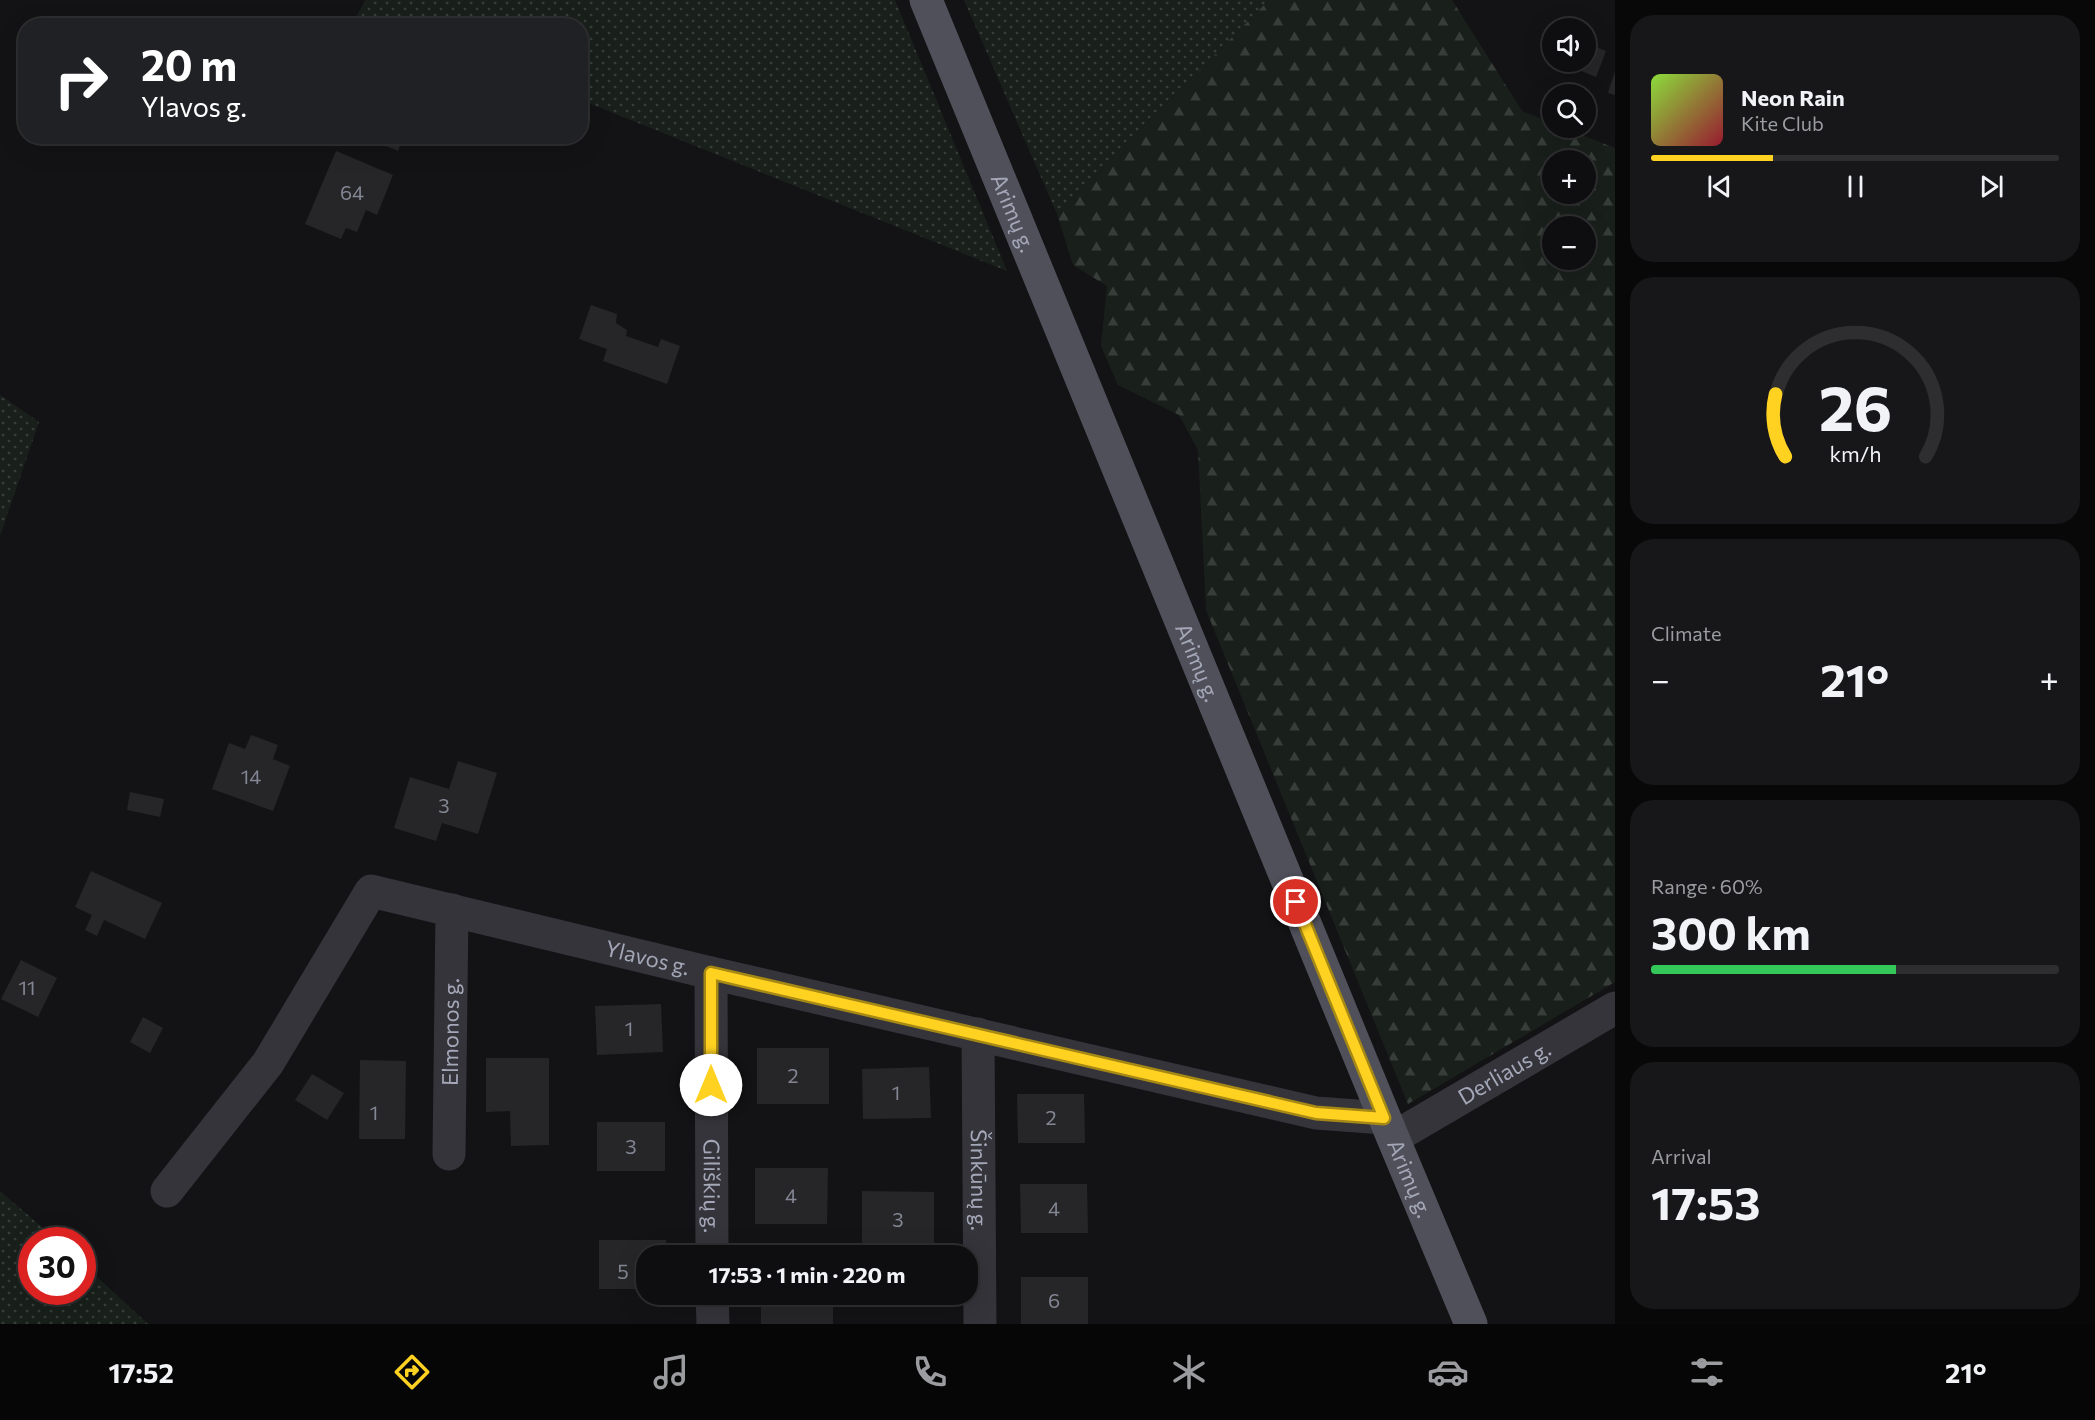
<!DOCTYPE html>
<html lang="en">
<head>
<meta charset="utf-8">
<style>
	body { margin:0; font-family:Commissioner,sans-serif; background:#171719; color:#f1f3f6; height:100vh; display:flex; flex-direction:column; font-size:22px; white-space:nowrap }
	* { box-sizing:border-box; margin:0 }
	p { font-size:20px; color:#9b9c9f }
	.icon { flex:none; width:33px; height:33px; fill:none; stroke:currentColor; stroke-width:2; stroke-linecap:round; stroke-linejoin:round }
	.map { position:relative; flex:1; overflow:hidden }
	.sheet { display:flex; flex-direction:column; gap:15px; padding:15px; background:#080809; width:480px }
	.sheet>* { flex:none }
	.hud { position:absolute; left:18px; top:18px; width:570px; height:126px; border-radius:24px; box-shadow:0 6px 24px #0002,0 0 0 2px #2e2e30; background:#202124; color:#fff; overflow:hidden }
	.fabs { position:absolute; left:1542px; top:18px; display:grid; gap:12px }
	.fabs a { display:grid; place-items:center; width:54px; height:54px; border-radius:50%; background:#0e0e10; box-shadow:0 6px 24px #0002,0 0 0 2px #2e2e30; font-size:30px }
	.speed { position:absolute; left:18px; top:1227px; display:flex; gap:12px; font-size:30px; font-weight:700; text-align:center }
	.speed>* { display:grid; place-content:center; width:78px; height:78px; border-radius:50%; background:#0e0e10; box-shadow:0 6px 24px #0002,0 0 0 2px #2e2e30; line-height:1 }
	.speed .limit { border:9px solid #d22; background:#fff; color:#111 }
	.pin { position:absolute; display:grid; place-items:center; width:51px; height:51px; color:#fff; margin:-26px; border:3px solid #fff; border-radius:50%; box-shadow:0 2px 6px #0007 }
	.me { position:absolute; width:66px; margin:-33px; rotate:0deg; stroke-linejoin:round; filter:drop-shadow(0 0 4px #0008) }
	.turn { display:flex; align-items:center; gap:21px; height:126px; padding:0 24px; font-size:27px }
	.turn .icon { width:78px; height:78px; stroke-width:2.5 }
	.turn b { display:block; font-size:42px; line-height:51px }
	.big { font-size:45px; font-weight:700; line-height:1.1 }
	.sheet .card { flex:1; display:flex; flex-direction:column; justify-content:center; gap:9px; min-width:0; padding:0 21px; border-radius:24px; background:#171719 }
	.sheet .dial { align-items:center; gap:0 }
	.dial svg { height:156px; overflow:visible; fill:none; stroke:#2e2e30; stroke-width:7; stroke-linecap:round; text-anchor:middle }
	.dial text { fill:#f1f3f6; stroke:none }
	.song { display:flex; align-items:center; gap:18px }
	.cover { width:72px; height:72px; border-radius:9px; background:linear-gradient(135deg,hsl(90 70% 55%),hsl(350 70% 35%)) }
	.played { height:6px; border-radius:3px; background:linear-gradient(90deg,#ffd221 30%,#2e2e30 30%) }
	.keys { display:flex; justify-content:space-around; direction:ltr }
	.heat { display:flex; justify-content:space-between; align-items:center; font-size:33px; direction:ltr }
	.charge { height:9px; border-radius:4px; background:linear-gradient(90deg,#34c759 60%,#2e2e30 0) }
	.trip { position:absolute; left:636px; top:1245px; width:342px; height:60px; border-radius:24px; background:#0e0e10; box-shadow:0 6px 24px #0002,0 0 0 2px #2e2e30; font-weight:700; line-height:60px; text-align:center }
	.tabs { display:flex; height:96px; justify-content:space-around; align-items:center; background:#060606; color:#9b9c9f }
	.tabs .icon { width:42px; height:42px }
	.tabs .on { color:#ffd221 }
	.tabs b { font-size:27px; color:#f1f3f6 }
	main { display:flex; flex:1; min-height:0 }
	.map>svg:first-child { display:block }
	.grass { fill:url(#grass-dots) }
	.forest { fill:url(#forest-firs); fill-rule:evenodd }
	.building { fill:#262629 }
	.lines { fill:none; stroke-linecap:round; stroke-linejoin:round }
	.minor { stroke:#34343a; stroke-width:33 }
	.major { stroke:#4f505a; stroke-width:33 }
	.route-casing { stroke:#a68815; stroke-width:15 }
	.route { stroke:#ffd221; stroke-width:10 }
	.labels { text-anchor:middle; stroke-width:6; stroke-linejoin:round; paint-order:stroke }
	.number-label { font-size:20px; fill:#838693 }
	.street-label { font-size:22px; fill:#a3a7b7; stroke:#0e0e10 }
</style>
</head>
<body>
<main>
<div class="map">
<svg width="1615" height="1324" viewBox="0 0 1615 1324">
	<defs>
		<pattern id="grass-dots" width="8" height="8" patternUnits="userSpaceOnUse" patternTransform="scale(1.5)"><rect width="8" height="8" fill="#19201b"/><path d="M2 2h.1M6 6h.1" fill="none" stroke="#373e3a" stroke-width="1.8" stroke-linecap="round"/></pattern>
		<pattern id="forest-firs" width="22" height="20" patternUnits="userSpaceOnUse" patternTransform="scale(1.5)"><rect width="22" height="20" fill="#19201b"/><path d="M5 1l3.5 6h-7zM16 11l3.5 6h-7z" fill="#373e3a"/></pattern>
	</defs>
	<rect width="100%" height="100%" fill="#131315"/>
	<path class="grass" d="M366,0h529l112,271 -426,-171 -1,-74 -229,-1z
		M964,0h305l-212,214z
		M0,395l39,27 -39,114z
		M0,1191l57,49h-25v52h50l1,-28 65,60h-148z"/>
	<path class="forest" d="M1269,0h183l70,111 30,12v5h11l52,20v834l-207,122 -202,-494 -8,-160 -19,-35 -61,-30 -17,-39 6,-60 -34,-21 -16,-51zM1552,160h34v34h-34zM1552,226h34v34h-34z"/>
	<path class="building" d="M1589,44l17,7 -10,26 -17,-7 3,-8h4v-9z
		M1615,71v24l-7,-2z
		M362,136h42l-6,15z
		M336,151l57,24 -16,40 -11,-5 -9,22 -11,-4 -5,11 -36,-15z
		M591,305l26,9 -1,9 11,7 -1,6 32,11 3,-8 19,7 -13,38 -64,-23 4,-12 -28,-10z
		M251,735l27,10 -5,14 17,7 -17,45 -61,-22 17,-46 16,6z
		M458,761l39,12 -19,61 -36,-11 -6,18 -42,-13 16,-51 39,12z
		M130,792l34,7 -4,18 -33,-7z
		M91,871l71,32 -17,36 -41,-19 -7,16 -12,-6 7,-15 -17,-8z
		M21,960l36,18 -19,39 -37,-18z
		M661,1004l2,48 -66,3 -2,-49z
		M143,1017l20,11 -13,25 -20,-11z
		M757,1048h72v56h-72z
		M486,1058h63v87l-38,1 -1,-35 -24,1z
		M360,1060l46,1 -1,78h-46z
		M929,1067l2,51 -68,1 -1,-50z
		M312,1074l32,19 -17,27 -32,-20z
		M1017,1094h67l1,49h-67z
		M597,1122h68v49h-68z
		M755,1168h73l-1,56h-72z
		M1020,1184h67l1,49h-67z
		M862,1191l72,1v56l-72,-1z
		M599,1240h67v16h-20v33h-47z
		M1021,1277h67v47h-67z
		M761,1306l72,1v17h-72z"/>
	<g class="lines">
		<g class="minor">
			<path id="s1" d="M711,973l1,283"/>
			<path id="s2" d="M978,1034l2,290"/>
			<path id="s3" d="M1393,1138l222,-130"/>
			<path id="s4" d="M449,1154l3,-244"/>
			<path id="s5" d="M167,1191l101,-128 103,-172 340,82 605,140 68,5"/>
			<path d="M712,1294l1,30"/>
		</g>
		<path class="major" id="s6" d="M926,0l467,1138 78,186"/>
	</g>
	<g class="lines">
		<g class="route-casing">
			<path id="route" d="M711,1085v-112l605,140 68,5 -88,-216"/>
		</g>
		<use href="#route" class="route"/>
	</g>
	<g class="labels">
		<g class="number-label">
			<text x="352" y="200">64</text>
			<text x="251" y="784">14</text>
			<text x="444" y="813">3</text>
			<text x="27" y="995">11</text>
			<text x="629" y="1036">1</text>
			<text x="793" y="1083">2</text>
			<text x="896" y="1100">1</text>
			<text x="374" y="1120">1</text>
			<text x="1051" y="1125">2</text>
			<text x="631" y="1154">3</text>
			<text x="791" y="1203">4</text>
			<text x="1054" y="1216">4</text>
			<text x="898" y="1227">3</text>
			<text x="623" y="1279">5</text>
			<text x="1054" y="1308">6</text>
		</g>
		<g class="street-label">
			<text dy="8" stroke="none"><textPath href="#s6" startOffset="230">Arimų g.</textPath></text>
			<text dy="8" stroke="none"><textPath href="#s6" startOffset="716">Arimų g.</textPath></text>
			<text dy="8" stroke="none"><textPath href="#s5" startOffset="648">Ylavos g.</textPath></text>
			<text dy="8" stroke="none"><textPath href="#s4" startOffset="122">Elmonos g.</textPath></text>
			<text dy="8" stroke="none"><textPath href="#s3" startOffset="129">Derliaus g.</textPath></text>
			<text dy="8" stroke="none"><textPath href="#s2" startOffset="146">Šinkūnų g.</textPath></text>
			<text dy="8" stroke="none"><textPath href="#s6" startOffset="1274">Arimų g.</textPath></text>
			<text dy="8" stroke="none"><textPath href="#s1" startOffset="213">Giliškių g.</textPath></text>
		</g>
	</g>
</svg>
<div class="fabs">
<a><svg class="icon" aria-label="sound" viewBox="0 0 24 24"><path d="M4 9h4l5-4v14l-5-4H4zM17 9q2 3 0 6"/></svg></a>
<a><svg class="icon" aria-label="search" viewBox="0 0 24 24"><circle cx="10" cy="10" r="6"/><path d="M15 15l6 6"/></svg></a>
<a>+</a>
<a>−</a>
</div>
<div class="speed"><div class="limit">30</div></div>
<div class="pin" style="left:1296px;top:902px;background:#d93025"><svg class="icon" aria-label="arrive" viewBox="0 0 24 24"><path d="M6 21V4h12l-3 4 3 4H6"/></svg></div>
<svg class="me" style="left:711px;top:1085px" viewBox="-20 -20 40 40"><circle r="19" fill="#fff"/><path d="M0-13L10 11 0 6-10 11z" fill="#ffd221"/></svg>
<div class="trip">17:53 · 1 min · 220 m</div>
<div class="hud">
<div class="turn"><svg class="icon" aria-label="right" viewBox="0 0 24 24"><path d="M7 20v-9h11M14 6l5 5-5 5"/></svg><div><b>20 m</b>Ylavos g.</div></div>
</div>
</div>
<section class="sheet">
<div class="card">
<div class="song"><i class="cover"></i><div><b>Neon Rain</b><p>Kite Club</p></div></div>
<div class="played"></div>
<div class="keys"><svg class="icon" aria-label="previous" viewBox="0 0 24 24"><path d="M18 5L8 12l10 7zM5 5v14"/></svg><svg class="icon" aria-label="pause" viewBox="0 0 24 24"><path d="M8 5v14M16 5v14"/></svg><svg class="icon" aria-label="next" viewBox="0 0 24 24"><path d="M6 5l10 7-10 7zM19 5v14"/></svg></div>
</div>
<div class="card dial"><svg viewBox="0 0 100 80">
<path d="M14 69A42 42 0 1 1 86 69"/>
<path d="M14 69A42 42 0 0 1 9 37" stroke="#ffd221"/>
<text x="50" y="56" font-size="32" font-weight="700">26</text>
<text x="50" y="72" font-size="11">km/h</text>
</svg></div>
<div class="card"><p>Climate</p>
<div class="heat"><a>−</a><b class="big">21°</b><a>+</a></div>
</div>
<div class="card"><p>Range · 60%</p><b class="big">300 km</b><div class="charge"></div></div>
<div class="card"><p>Arrival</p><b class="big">17:53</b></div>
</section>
</main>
<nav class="tabs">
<b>17:52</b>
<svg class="icon on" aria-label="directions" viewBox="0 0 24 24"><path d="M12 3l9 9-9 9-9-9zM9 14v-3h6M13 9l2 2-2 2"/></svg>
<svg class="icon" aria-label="music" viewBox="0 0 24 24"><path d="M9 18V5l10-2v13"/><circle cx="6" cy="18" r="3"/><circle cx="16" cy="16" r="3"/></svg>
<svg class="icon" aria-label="phone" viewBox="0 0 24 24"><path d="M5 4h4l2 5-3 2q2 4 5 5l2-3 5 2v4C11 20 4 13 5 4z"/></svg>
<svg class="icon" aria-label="climate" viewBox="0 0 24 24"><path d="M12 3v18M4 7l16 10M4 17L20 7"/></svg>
<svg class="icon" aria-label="car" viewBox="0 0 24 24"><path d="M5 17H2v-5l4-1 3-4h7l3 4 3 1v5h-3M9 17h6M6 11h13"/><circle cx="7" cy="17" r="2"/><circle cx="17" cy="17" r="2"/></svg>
<svg class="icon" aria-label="filters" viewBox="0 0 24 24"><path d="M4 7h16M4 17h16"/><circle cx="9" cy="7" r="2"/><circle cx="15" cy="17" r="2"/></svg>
<b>21°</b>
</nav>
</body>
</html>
